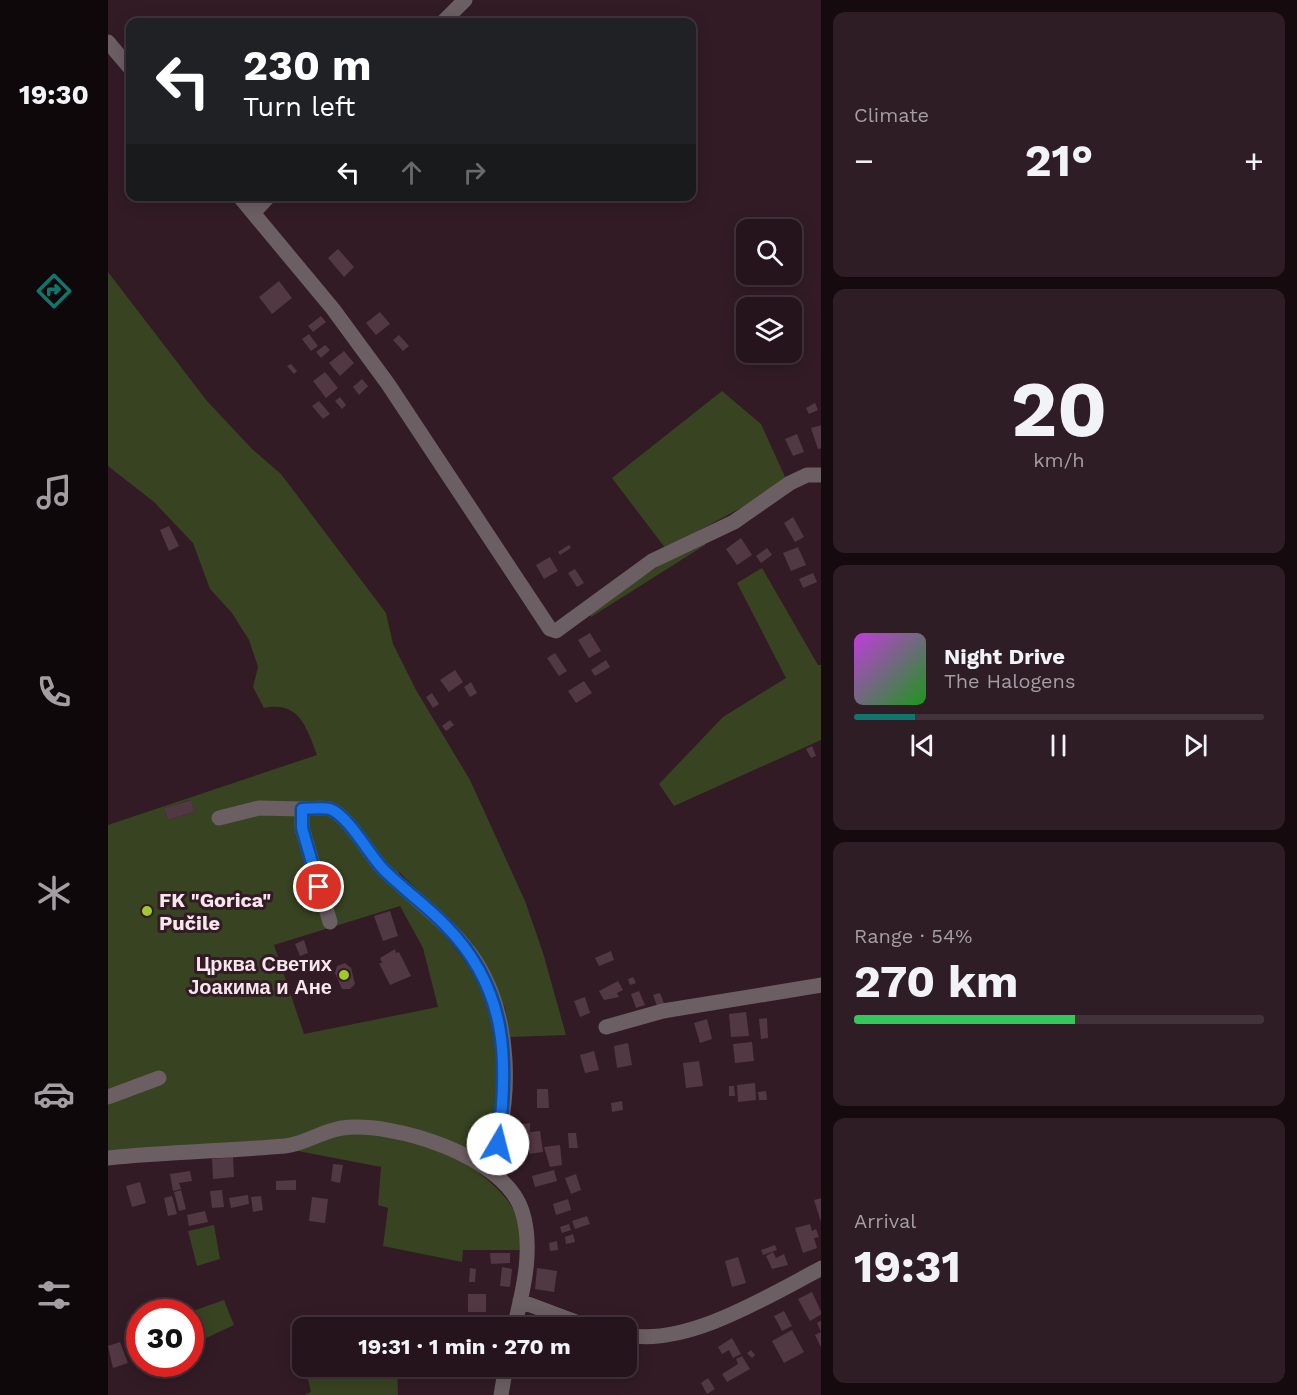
<!DOCTYPE html>
<html lang="en">
<head>
<meta charset="utf-8">
<style>
	body { margin:0; font-family:"Work Sans",sans-serif; background:#2e1d25; color:#f1f3f6; height:100vh; display:flex; flex-direction:column; font-size:22px; white-space:nowrap }
	* { box-sizing:border-box; margin:0 }
	p { font-size:20px; color:#a49ea3 }
	.icon { flex:none; width:33px; height:33px; fill:none; stroke:currentColor; stroke-width:2; stroke-linecap:round; stroke-linejoin:round }
	.map { position:relative; flex:1; overflow:hidden }
	.drawer { display:flex; flex-direction:column; gap:12px; padding:12px; background:#150b0f; width:476px }
	.drawer>* { flex:none }
	.guide { position:absolute; left:18px; top:18px; width:570px; height:183px; border-radius:12px; box-shadow:0 3px 15px #0003,0 0 0 2px #42333b; background:#202124; color:#fff; overflow:hidden }
	.fabs { position:absolute; left:628px; top:219px; display:grid; gap:12px }
	.fabs a { display:grid; place-items:center; width:66px; height:66px; border-radius:12px; background:#26141c; box-shadow:0 3px 15px #0003,0 0 0 2px #42333b; font-size:30px }
	.speed { position:absolute; left:18px; top:1299px; display:flex; gap:12px; font-size:30px; font-weight:700; text-align:center }
	.speed>* { display:grid; place-content:center; width:78px; height:78px; border-radius:50%; background:#26141c; box-shadow:0 3px 15px #0003,0 0 0 2px #42333b; line-height:1 }
	.speed .limit { border:9px solid #d22; background:#fff; color:#111 }
	.pin { position:absolute; display:grid; place-items:center; width:51px; height:51px; color:#fff; margin:-26px; border:3px solid #fff; border-radius:50%; box-shadow:0 2px 6px #0007 }
	.me { position:absolute; width:66px; margin:-33px; rotate:8deg; stroke-linejoin:round; filter:drop-shadow(0 0 4px #0008) }
	.turn { display:flex; align-items:center; gap:21px; height:126px; padding:0 18px; font-size:27px }
	.turn .icon { width:78px; height:78px; stroke-width:2.5 }
	.turn b { display:block; font-size:42px; line-height:51px }
	.lanes { display:flex; align-items:center; height:57px; padding:0 18px; background:#0003; justify-content:center; gap:30px; direction:ltr }
	.lanes .off { opacity:.35 }
	.big { font-size:45px; font-weight:700; line-height:1.1 }
	.drawer .card { flex:1; display:flex; flex-direction:column; justify-content:center; gap:9px; min-width:0; padding:0 21px; border-radius:12px; background:#2e1d25 }
	.drawer .dial { align-items:center; gap:0 }
	.dial b { font-size:78px; line-height:1 }
	.song { display:flex; align-items:center; gap:18px }
	.cover { width:72px; height:72px; border-radius:9px; background:linear-gradient(135deg,hsl(290 70% 55%),hsl(120 70% 35%)) }
	.played { height:6px; border-radius:3px; background:linear-gradient(90deg,#0f766e 15%,#42333b 15%) }
	.keys { display:flex; justify-content:space-around; direction:ltr }
	.heat { display:flex; justify-content:space-between; align-items:center; font-size:33px; direction:ltr }
	.charge { height:9px; border-radius:4px; background:linear-gradient(90deg,#34c759 54%,#42333b 0) }
	.trip { position:absolute; left:184px; top:1317px; width:345px; height:60px; border-radius:12px; background:#26141c; box-shadow:0 3px 15px #0003,0 0 0 2px #42333b; font-weight:700; line-height:60px; text-align:center }
	main { display:flex; flex:1; min-height:0 }
	.tab-bar { display:flex; flex-direction:column; width:108px; justify-content:space-around; align-items:center; background:#0f080b; color:#a49ea3 }
	.tab-bar .icon { width:42px; height:42px }
	.tab-bar .active { color:#0f766e }
	.tab-bar b { font-size:27px; color:#f1f3f6 }
	.map>svg:first-child { display:block }
	.green { fill:#384322; fill-rule:evenodd }
	.building { fill:#523842 }
	.lines { fill:none; stroke-linecap:round; stroke-linejoin:round }
	.minor { stroke:#6b5f63; stroke-width:15 }
	.route-casing { stroke:#114b97; stroke-width:15 }
	.route { stroke:#1a73e8; stroke-width:10 }
	.poi-dot { fill:#a1c92b; stroke:#321b25; stroke-width:2 }
	.labels { text-anchor:middle; stroke-width:6; stroke-linejoin:round; paint-order:stroke }
	.poi-label { font-size:20px; font-weight:bold; fill:#f7e6ec; stroke:#321b25; text-anchor:start }
</style>
</head>
<body>
<main>
<nav class="tab-bar">
<b>19:30</b>
<svg class="icon active" aria-label="directions" viewBox="0 0 24 24"><path d="M12 3l9 9-9 9-9-9zM9 14v-3h6M13 9l2 2-2 2"/></svg>
<svg class="icon" aria-label="music" viewBox="0 0 24 24"><path d="M9 18V5l10-2v13"/><circle cx="6" cy="18" r="3"/><circle cx="16" cy="16" r="3"/></svg>
<svg class="icon" aria-label="phone" viewBox="0 0 24 24"><path d="M5 4h4l2 5-3 2q2 4 5 5l2-3 5 2v4C11 20 4 13 5 4z"/></svg>
<svg class="icon" aria-label="climate" viewBox="0 0 24 24"><path d="M12 3v18M4 7l16 10M4 17L20 7"/></svg>
<svg class="icon" aria-label="car" viewBox="0 0 24 24"><path d="M5 17H2v-5l4-1 3-4h7l3 4 3 1v5h-3M9 17h6M6 11h13"/><circle cx="7" cy="17" r="2"/><circle cx="17" cy="17" r="2"/></svg>
<svg class="icon" aria-label="filters" viewBox="0 0 24 24"><path d="M4 7h16M4 17h16"/><circle cx="9" cy="7" r="2"/><circle cx="15" cy="17" r="2"/></svg>
</nav>
<div class="map">
<svg width="714" height="1395" viewBox="0 0 714 1395">
	<rect width="100%" height="100%" fill="#321b25"/>
	<path class="green" d="M0,272l99,129 46,49 28,24 105,139 7,31 23,46 54,90 55,121 18,52 23,82 -56,2 -5,-29 -32,-64 -74,-72 4,24c63,52 100,107 95,192 -1,13 0,28 -4,41 -4,15 -10,29 -15,44 30,24 42,38 42,77h-58l-1,12 -79,-16 5,-38 -10,-3 3,-38 -88,-17 -185,2v-327l209,-70c-11,-29 -18,-54 -53,-47l-11,-21 5,-20 -9,-27 -17,-27 -22,-24 -17,-46 -39,-41 -46,-36zM82,800l4,12 -26,8 -4,-12zM292,906l23,42 15,59 -134,27 -30,-89z
		M614,391l39,33 25,55 -36,24 -52,28 7,14 -114,72 -2,-4 83,-56 -60,-79z
		M654,568l56,97h3v75l-147,66 -15,-22 64,-67 63,-39 -49,-95z
		M106,1225l6,34 -23,7 -9,-35z
		M116,1300l10,25 -43,20 -1,-33z
		M197,1367h92l1,28h-94l7,-3z"/>
	<path class="building" d="M230,249l16,18 -10,10 -16,-19z
		M171,281l13,17 -20,16 -13,-17z
		M272,312l10,12 -14,11 -10,-12z
		M213,316l5,6 -13,10 -5,-6z
		M201,334l9,12 -7,5 -9,-12z
		M291,335l10,11 -6,5 -10,-11z
		M217,345l5,5 -9,8 -5,-6z
		M236,351l10,12 -14,13 -11,-13z
		M183,364l6,7 -3,3 -7,-8z
		M217,372l13,16 -12,10 -13,-17z
		M254,379l6,7 -9,9 -6,-8z
		M232,397l6,8 -4,4 -7,-8z
		M211,401l11,13 -7,5 -11,-13z
		M707,403l3,7 -9,4 -3,-6z
		M714,425v23l-4,1 -7,-21z
		M689,434l7,18 -11,4 -8,-17z
		M685,517l11,20 -9,5 -11,-19z
		M61,526l10,20 -10,5 -9,-21z
		M633,538l11,17 -15,10 -11,-16z
		M461,545l2,3 -11,7 -2,-3z
		M690,547l8,18 -15,6 -8,-18z
		M659,548l5,7 -11,8 -5,-7z
		M442,557l8,14 -14,8 -8,-14z
		M467,569l9,14 -7,4 -9,-14z
		M705,573l4,9 -14,6 -4,-9z
		M482,633l11,18 -12,7 -11,-18z
		M447,653l12,18 -8,5 -12,-18z
		M498,660l4,7 -15,9 -4,-6z
		M347,670l8,12 -14,10 -9,-12z
		M476,681l8,12 -16,10 -8,-12z
		M363,682l6,11 -7,4 -6,-10z
		M324,693l7,11 -6,4 -7,-11z
		M342,720l4,5 -8,6 -4,-5z
		M704,746l4,10 -5,2 -5,-9z
		M83,800l3,12 -26,8 -4,-12z
		M282,911l8,25 -15,5 -9,-25z
		M196,940l4,13 -8,3 -5,-12z
		M287,949l1,4 3,-1 12,24 -21,9 -11,-22h3l-2,-5z
		M503,951l3,9 -15,6 -4,-8z
		M237,963l6,5 4,16 -5,5h-8l-7,-16 2,-7z
		M525,977l3,6 -6,2 -2,-6z
		M510,981l5,9 -6,3 2,4 -15,3 -5,-9z
		M531,991l6,14 -9,3 -5,-14z
		M552,993l4,10 -7,3 -4,-11z
		M477,997l5,16 -10,4 -6,-16z
		M638,1012l3,24 -18,1 -2,-23z
		M659,1018l1,20 -7,1 -2,-20z
		M599,1019l5,20 -12,4 -6,-20z
		M644,1042l2,19 -19,2 -2,-19z
		M520,1043l4,22 -15,3 -3,-22z
		M486,1051l5,19 -14,3 -5,-18z
		M591,1061l4,25 -17,2 -3,-25z
		M647,1083l1,17 -18,2 -1,-17z
		M621,1086h5l1,10h-6z
		M429,1089h11l1,19h-12z
		M658,1091l1,9h-8l-1,-8z
		M514,1101l1,9 -11,2 -1,-9z
		M422,1123v9l10,-1 3,21 -14,2v-5h-3l1,-17 -18,2 -1,-8z
		M460,1133h8l2,15h-9z
		M452,1145l2,20 -12,2 -6,-20z
		M125,1157l1,20 -21,2 -1,-20z
		M225,1164l10,1 -3,18 -9,-2z
		M446,1170l3,11 -22,6 -3,-11z
		M82,1171l2,10 -13,2 2,6 -8,2 -3,-17z
		M468,1174l5,16 -10,4 -6,-16z
		M188,1180v10h-20v-9z
		M32,1182l6,21 -14,4 -6,-21z
		M73,1190l5,19 -7,2 -5,-19z
		M114,1190l2,17 -12,1 -2,-17z
		M140,1195l1,9 -18,4 -2,-10z
		M64,1196l5,18 -9,2 -4,-18z
		M153,1196l2,14 -10,2 -2,-15z
		M204,1197l16,2 -3,24 -16,-2z
		M714,1198v23l-1,1 -7,-22z
		M460,1199l3,11 -15,5 -3,-11z
		M97,1211l3,11 -19,4 -2,-11z
		M479,1216l3,8 -15,5 -3,-8z
		M461,1224l2,6 -9,3 -2,-6z
		M702,1224l2,7 4,-2 3,8 -5,1 3,10 -14,5 -8,-25z
		M465,1234l2,8 -9,2 -1,-7z
		M449,1241l1,9 -8,1 -1,-8z
		M667,1245l2,5 -14,5 -2,-5z
		M665,1252l3,6 8,-4 4,11 -16,4 -6,-13z
		M382,1253h20v10l-19,1z
		M630,1257l8,26 -14,4 -7,-26z
		M394,1267l10,2 -2,18 -10,-1z
		M362,1268l6,1 -1,13h-6z
		M429,1268l20,3 -3,21 -19,-3z
		M704,1292l10,22 -12,7 -12,-22z
		M360,1294h18v18h-18z
		M676,1311l8,15 -10,5 -8,-15z
		M714,1320v29l-7,-14 6,-3 -4,-9z
		M684,1330l12,22 -20,11 -12,-22z
		M624,1338l9,16 -8,4 -4,-8 -7,4 -4,-7z
		M12,1342l8,21 -15,5 -5,-22z
		M643,1350l4,5 -3,3 -5,-5z
		M634,1356l8,13 -23,13 -5,-8 16,-10 -2,-5z
		M600,1378l7,11 -8,5 -6,-11z"/>
	<g class="lines">
		<path class="minor" d="M335,22l22,-22
			M0,42l22,26
			M131,196l94,113 55,75 162,245 6,2 96,-70 82,-39 56,-39 17,-8h15
			M145,213l16,-17
			M111,818l40,-10 43,1
			M222,922l-28,-94v-19c8,0 20,-2 28,0 19,7 39,46 54,61 29,28 62,51 86,83 43,59 44,150 18,215
			M498,1027l57,-16 159,-26
			M0,1097l51,-19
			M0,1158c59,-6 118,-7 177,-12 19,-2 37,-15 57,-18 51,-7 163,28 180,83 12,37 1,80 -8,117
			M412,1301l72,27
			M519,1335c60,12 143,-40 195,-67
			M393,1395l5,-29"/>
	</g>
	<g class="lines">
		<g class="route-casing">
			<path id="route" d="M211,887l-17,-59v-19c8,0 20,-2 28,0 19,7 39,46 54,61 20,20 43,36 62,56 62,63 63,135 52,218"/>
		</g>
		<use href="#route" class="route"/>
	</g>
	<g class="poi-dot">
		<circle cx="39" cy="911" r="6"/>
		<circle cx="236" cy="975" r="6"/>
	</g>
	<g class="labels">
		<g class="poi-label">
			<text x="51" y="907">FK "Gorica"<tspan x="51" dy="23">Pučile</tspan></text>
			<text x="224" y="971" text-anchor="end">Црква Светих<tspan x="224" dy="23">Јоакима и Ане</tspan></text>
		</g>
	</g>
</svg>
<div class="fabs">
<a><svg class="icon" aria-label="search" viewBox="0 0 24 24"><circle cx="10" cy="10" r="6"/><path d="M15 15l6 6"/></svg></a>
<a><svg class="icon" aria-label="layers" viewBox="0 0 24 24"><path d="M12 4l9 5-9 5-9-5zM3 14l9 5 9-5"/></svg></a>
</div>
<div class="speed"><div class="limit">30</div></div>
<div class="pin" style="left:211px;top:887px;background:#d93025"><svg class="icon" aria-label="arrive" viewBox="0 0 24 24"><path d="M6 21V4h12l-3 4 3 4H6"/></svg></div>
<svg class="me" style="left:390px;top:1144px" viewBox="-20 -20 40 40"><circle r="19" fill="#fff"/><path d="M0-13L10 11 0 6-10 11z" fill="#1a73e8"/></svg>
<div class="trip">19:31 · 1 min · 270 m</div>
<div class="guide">
<div class="turn"><svg class="icon" aria-label="left" viewBox="0 0 24 24"><path d="M17 20v-9H6M10 6l-5 5 5 5"/></svg><div><b>230 m</b>Turn left</div></div>
<div class="lanes"><svg class="icon" aria-label="left" viewBox="0 0 24 24"><path d="M17 20v-9H6M10 6l-5 5 5 5"/></svg><svg class="icon off" aria-label="ahead" viewBox="0 0 24 24"><path d="M12 20V5M6 11l6-6 6 6"/></svg><svg class="icon off" aria-label="right" viewBox="0 0 24 24"><path d="M7 20v-9h11M14 6l5 5-5 5"/></svg></div>
</div>
</div>
<section class="drawer">
<div class="card"><p>Climate</p>
<div class="heat"><a>−</a><b class="big">21°</b><a>+</a></div>
</div>
<div class="card dial"><b>20</b><p>km/h</p></div>
<div class="card">
<div class="song"><i class="cover"></i><div><b>Night Drive</b><p>The Halogens</p></div></div>
<div class="played"></div>
<div class="keys"><svg class="icon" aria-label="previous" viewBox="0 0 24 24"><path d="M18 5L8 12l10 7zM5 5v14"/></svg><svg class="icon" aria-label="pause" viewBox="0 0 24 24"><path d="M8 5v14M16 5v14"/></svg><svg class="icon" aria-label="next" viewBox="0 0 24 24"><path d="M6 5l10 7-10 7zM19 5v14"/></svg></div>
</div>
<div class="card"><p>Range · 54%</p><b class="big">270 km</b><div class="charge"></div></div>
<div class="card"><p>Arrival</p><b class="big">19:31</b></div>
</section>
</main>
</body>
</html>
